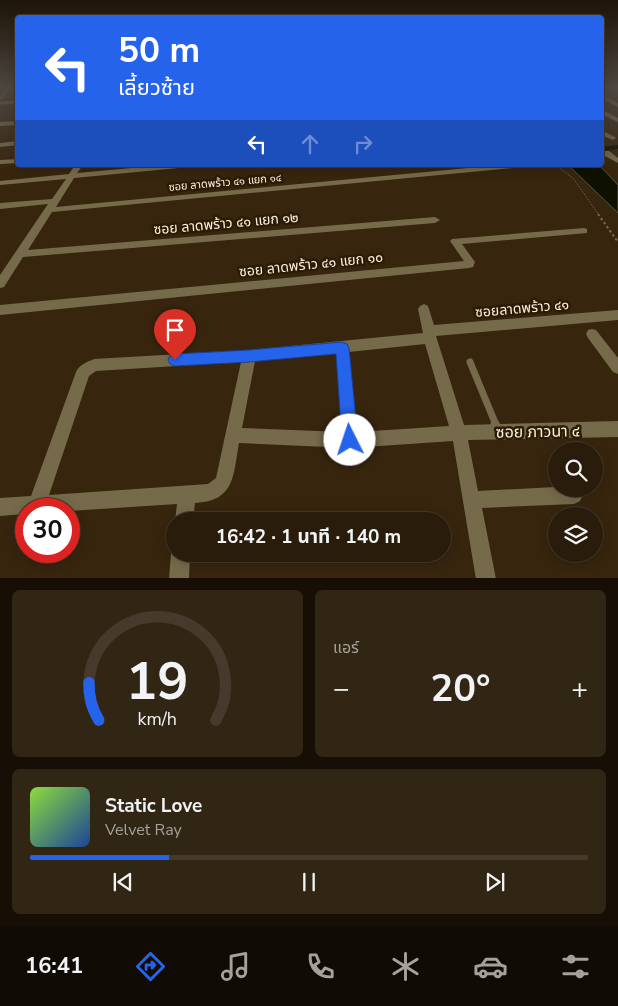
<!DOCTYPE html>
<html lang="th">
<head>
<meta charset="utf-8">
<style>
	body { margin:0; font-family:"Nunito Sans","Noto Sans Thai",sans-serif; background:#312513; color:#f1f3f6; height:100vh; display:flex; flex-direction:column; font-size:19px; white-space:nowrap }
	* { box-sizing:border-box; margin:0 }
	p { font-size:16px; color:#a5a19c }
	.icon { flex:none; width:28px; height:28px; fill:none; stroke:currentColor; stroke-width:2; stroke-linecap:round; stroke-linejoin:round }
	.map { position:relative; height:578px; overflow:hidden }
	.panel { display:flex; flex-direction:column; gap:12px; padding:12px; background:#170f06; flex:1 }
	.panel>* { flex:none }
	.guide { position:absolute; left:15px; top:15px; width:589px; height:152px; border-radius:5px; box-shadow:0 2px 12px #0003,0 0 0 1px #453a2b; background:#2563eb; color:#fff; overflow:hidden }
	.buttons { position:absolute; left:548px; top:442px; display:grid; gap:10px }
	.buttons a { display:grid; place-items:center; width:55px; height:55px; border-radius:50%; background:#291c0a; box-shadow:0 2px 12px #0003,0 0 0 1px #453a2b; font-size:25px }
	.speed { position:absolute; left:15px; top:498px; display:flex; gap:10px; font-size:25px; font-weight:700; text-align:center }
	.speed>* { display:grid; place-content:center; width:65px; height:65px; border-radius:50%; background:#291c0a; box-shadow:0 2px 12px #0003,0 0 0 1px #453a2b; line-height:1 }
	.speed .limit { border:8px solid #d22; background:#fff; color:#111 }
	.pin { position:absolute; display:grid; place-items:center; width:42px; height:42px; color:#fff; margin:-51px -21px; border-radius:50% 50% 50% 0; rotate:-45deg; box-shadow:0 0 5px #0007 }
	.pin .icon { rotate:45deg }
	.me { position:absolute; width:55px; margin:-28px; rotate:356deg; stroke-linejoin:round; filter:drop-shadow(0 0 4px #0008) }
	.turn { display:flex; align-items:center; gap:18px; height:105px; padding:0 20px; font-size:22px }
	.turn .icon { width:65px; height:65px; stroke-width:2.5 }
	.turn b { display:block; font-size:35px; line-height:42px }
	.lanes { display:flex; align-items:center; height:48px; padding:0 20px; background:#0003; justify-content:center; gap:25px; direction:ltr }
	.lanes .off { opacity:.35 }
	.big { font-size:38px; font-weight:700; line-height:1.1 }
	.panel .card { flex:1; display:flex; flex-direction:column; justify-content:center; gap:8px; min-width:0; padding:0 18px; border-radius:8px; background:#312513 }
	.panel .dial { align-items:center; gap:0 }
	.dial svg { height:130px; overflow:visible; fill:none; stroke:#453a2b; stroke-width:7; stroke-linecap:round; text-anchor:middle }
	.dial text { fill:#f1f3f6; stroke:none }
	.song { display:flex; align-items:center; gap:15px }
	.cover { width:60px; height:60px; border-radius:8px; background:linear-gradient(135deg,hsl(90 70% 55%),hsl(220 70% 35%)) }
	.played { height:5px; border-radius:2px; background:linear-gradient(90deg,#2563eb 25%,#453a2b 25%) }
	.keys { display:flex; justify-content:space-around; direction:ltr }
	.heat { display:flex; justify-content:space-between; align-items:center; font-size:28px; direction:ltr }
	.panel .tiles { flex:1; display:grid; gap:12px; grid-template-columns:1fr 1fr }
	.card:last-child { grid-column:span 2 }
	.trip { position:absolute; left:166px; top:512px; width:285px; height:50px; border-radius:25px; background:#291c0a; box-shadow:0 2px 12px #0003,0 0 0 1px #453a2b; font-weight:700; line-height:50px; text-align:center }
	.tabs { display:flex; height:80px; justify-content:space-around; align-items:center; background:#100b04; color:#a5a19c }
	.tabs .icon { width:35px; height:35px }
	.tabs .current { color:#2563eb }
	.tabs b { font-size:22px; color:#f1f3f6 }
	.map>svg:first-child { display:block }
	.water { fill:#0f1100; stroke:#565444 }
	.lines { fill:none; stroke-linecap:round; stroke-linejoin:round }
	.canal { fill:#0f1100; fill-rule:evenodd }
	.path-far1 { stroke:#776753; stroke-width:1; stroke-dasharray:1 1; stroke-linecap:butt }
	.path { stroke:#776753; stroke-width:2; stroke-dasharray:2.5 2.5; stroke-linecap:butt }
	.service-far2 { stroke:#756b4b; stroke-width:3 }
	.service-far1 { stroke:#756b4b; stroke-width:7 }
	.service { stroke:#756b4b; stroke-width:9 }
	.minor { fill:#756b4b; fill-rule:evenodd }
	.route { fill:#2563eb; stroke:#184099 }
	.labels { text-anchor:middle; stroke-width:5; stroke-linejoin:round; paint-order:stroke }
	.far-street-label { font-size:11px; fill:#fcf0e2; stroke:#2d1c04 }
	.street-label { font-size:14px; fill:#fcf0e2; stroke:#2d1c04 }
	.near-street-label { font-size:16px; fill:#fcf0e2; stroke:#2d1c04 }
</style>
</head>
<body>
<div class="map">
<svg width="618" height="579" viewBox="0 0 618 579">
	<rect width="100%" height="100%" fill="#37250e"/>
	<path class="water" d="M568,165h31l19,20v28z"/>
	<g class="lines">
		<path class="canal" d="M618,145v4l-17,2v-4z"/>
		<path class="path-far1" d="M555,165l18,13 26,37"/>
		<path class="path" d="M598,214l20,28"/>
		<path class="service-far2" d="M0,99l8,-10
			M0,103l15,-1"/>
		<path class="service-far1" d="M470,362l26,63"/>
		<path class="service" d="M495,424l3,6"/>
		<path class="minor" d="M601,94l17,9v4l-17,-9z
			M601,109l17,9v4l-17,-8z
			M18,121v4l-18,1v-4z
			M601,130l14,7 1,1 -3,2 -12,-5z
			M18,141v4l-18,2v-4z
			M603,151h6l9,7v5l-15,-8z
			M18,159v4l-18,1v-4z
			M75,165h8l-6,8 88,-8h28l-4,2 -115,11 -18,29 444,-42h28l-4,2 -472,45 -24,38 407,-33 5,3 -5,3 -412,34 -19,30 -4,1v-13l48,-71 -48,5v-6l52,-4 14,-20 -66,6v-4l69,-7z
			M584,228l3,1v4l-125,11 13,18 -2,5 -4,1 -469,47v-10l464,-44 -14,-20 2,-2z
			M424,304l4,2 6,19 184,-15v10l-182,16 28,89 154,-4v16l-150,3 10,51 78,-4v2h24l3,6 -3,6 -6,3 -92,4 14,71h-20l-23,-138 -103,7 -111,-5c-6,33 -4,58 -44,60l-2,18h-18l2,-17 -108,7v-2h-43v5l-26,2v-18l31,-2 45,-124c3,-7 11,-10 18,-13l155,-9 174,-17 -5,-24 2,-3zM425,344l24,82 -92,6 -8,-80zM336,353l6,79 -100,-4 13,-67zM241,362l-25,116 -8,6 -159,11 40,-119 7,-5z
			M592,329l4,1 22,28v16l-5,-2 -25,-34 -2,-4 2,-4z
			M174,547l1,7h15l-1,25h-20l2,-25z"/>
	</g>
	<linearGradient id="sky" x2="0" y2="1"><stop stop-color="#1e1408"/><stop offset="0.52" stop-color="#4d4641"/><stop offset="1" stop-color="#4d4641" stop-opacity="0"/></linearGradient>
	<rect width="618" height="170" fill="url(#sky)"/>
	<path class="route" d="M342,342l5,2 2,4 9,92 -3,6 -5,2 -6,-2 -2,-6 -6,-86 -87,8 -74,4 -5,-2 -2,-4 2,-4 5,-2 74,-4z"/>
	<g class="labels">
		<g class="far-street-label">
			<text transform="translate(225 182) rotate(-5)" y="4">ซอย ลาดพร้าว ๔๑ แยก ๑๔</text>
		</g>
		<g class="street-label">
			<text transform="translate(226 223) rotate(-5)" y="5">ซอย ลาดพร้าว ๔๑ แยก ๑๒</text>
			<text transform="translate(311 264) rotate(-6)" y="5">ซอย ลาดพร้าว ๔๑ แยก ๑๐</text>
			<text transform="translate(522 308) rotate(-5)" y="5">ซอยลาดพร้าว ๔๑</text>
		</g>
		<g class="near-street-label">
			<text transform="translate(538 431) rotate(-1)" y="6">ซอย ภาวนา ๔</text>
		</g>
	</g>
</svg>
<div class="buttons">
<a><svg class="icon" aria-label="search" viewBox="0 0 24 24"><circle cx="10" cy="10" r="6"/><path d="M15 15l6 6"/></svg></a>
<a><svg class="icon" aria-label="layers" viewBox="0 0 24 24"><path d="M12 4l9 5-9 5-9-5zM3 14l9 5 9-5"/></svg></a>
</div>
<div class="speed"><div class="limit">30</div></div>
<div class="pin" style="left:175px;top:360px;background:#d93025"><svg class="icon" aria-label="arrive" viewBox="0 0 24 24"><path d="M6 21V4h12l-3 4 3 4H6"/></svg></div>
<svg class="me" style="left:350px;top:440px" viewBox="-20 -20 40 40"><circle r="19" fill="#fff"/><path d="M0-13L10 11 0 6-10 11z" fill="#2563eb"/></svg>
<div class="trip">16:42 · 1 นาที · 140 m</div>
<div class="guide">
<div class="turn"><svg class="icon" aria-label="left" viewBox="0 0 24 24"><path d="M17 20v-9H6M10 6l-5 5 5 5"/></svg><div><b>50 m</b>เลี้ยวซ้าย</div></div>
<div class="lanes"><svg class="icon" aria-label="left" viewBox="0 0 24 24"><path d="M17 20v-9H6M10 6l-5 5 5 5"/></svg><svg class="icon off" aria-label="ahead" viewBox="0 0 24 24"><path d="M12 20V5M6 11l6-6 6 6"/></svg><svg class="icon off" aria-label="right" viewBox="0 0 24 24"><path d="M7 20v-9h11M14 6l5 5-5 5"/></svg></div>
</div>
</div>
<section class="panel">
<div class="tiles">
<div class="card dial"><svg viewBox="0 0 100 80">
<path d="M14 69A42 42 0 1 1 86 69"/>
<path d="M14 69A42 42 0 0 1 8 46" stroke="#2563eb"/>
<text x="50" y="56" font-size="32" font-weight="700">19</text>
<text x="50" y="72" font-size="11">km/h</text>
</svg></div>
<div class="card"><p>แอร์</p>
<div class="heat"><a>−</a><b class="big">20°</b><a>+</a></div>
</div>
<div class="card">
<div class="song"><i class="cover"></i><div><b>Static Love</b><p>Velvet Ray</p></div></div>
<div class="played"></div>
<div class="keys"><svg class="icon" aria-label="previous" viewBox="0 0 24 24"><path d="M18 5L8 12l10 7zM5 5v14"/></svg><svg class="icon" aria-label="pause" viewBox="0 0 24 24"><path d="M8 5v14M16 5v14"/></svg><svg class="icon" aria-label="next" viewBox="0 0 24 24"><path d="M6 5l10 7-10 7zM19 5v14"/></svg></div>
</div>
</div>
</section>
<nav class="tabs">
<b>16:41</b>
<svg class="icon current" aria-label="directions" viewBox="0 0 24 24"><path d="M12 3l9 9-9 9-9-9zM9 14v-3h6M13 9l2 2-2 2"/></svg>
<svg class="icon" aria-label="music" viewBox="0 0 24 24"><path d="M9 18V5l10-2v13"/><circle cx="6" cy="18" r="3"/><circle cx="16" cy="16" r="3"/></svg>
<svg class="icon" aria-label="phone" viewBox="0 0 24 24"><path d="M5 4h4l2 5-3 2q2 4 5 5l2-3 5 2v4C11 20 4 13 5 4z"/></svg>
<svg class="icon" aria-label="climate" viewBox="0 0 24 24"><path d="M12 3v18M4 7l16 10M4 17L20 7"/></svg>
<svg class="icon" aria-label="car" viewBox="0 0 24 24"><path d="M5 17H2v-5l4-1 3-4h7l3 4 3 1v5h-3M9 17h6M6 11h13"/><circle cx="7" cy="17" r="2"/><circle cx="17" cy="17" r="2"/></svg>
<svg class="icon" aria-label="filters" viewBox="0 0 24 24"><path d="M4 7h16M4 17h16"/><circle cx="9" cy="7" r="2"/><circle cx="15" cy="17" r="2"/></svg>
</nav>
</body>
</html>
